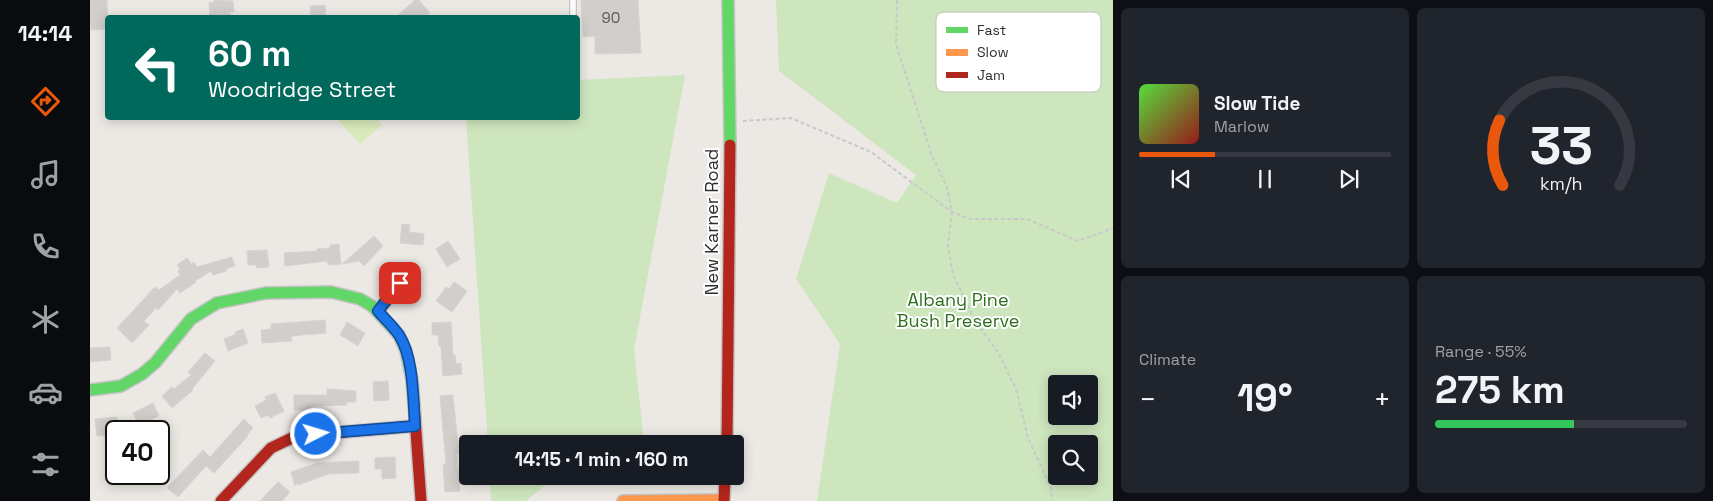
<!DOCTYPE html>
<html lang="en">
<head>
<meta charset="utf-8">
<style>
	body { margin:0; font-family:"Space Grotesk",sans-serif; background:#20242c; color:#f1f3f6; height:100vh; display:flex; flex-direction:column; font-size:19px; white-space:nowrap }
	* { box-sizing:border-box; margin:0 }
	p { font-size:16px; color:#9ea1a6 }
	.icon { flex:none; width:28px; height:28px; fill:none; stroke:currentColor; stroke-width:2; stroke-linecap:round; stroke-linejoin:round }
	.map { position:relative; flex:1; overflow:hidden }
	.details { display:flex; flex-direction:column; gap:8px; padding:8px; background:#0d0f14; width:600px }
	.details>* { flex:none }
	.top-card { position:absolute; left:15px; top:15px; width:475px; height:105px; border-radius:5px; box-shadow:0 2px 12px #0003; background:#00695c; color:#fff; overflow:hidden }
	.controls { position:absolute; left:958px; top:375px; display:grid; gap:10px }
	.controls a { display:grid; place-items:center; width:50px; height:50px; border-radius:5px; background:#171b24; box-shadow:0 2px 12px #0003; font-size:25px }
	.speed { position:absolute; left:15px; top:420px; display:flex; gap:10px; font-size:25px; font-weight:700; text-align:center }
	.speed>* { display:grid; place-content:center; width:65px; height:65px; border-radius:50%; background:#171b24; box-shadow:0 2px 12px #0003; line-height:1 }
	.speed .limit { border:2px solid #111; border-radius:8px; background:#fff; color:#111 }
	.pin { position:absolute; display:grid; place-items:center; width:42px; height:42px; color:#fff; margin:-21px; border-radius:10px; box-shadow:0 2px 8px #0006 }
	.me { position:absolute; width:55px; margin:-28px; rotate:85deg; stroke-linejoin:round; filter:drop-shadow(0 0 4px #0008) }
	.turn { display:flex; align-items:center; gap:18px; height:105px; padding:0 20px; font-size:22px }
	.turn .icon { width:65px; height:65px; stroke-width:2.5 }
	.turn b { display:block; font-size:35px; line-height:42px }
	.big { font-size:38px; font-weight:600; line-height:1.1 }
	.details .widget { flex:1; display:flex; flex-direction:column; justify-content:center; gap:8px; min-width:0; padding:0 18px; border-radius:8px; background:#20242c }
	.details .dial { align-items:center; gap:0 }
	.dial svg { height:130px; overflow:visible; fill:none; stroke:#363941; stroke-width:7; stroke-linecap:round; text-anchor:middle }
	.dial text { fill:#f1f3f6; stroke:none }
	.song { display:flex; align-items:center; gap:15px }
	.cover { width:60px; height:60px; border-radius:8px; background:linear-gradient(135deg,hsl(110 70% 55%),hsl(0 70% 35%)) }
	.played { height:5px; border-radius:2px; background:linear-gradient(90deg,#ea580c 30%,#363941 30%) }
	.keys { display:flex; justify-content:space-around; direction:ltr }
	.heat { display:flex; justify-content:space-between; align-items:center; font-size:28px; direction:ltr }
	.charge { height:8px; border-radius:4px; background:linear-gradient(90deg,#34c759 55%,#363941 0) }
	.details .tiles { flex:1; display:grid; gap:8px; grid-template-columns:repeat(2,1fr) }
	.trip { position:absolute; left:369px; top:435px; width:285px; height:50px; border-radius:5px; background:#171b24; box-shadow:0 2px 12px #0003; font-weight:600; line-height:50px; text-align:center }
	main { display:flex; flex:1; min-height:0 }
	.tabs { display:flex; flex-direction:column; width:90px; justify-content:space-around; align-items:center; background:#090b0e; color:#9ea1a6 }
	.tabs .icon { width:35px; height:35px }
	.tabs .current { color:#ea580c }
	.tabs b { font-size:22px; color:#f1f3f6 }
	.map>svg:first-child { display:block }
	.green { fill:#cee6be; fill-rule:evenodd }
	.pitch { fill:#d9eabb }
	.building { fill:#d1cecb; stroke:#d7d4d0 }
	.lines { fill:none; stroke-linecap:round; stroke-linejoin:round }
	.lane-casing { stroke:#c5c4c5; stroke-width:8 }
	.street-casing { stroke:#c5c4c5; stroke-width:14 }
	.fast-casing { stroke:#c5c4c5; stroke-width:14 }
	.slow-casing { stroke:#c5c4c5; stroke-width:14 }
	.jam-casing { stroke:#c5c4c5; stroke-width:14 }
	.path { stroke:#c9c9c8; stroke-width:2; stroke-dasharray:4 2.5; stroke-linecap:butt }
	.lane { stroke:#fcfcfb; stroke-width:5.5 }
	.street { stroke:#fcfcfb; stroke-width:11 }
	.fast { stroke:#63d668; stroke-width:11 }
	.slow { stroke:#ff974d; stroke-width:11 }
	.jam { stroke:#b3261e; stroke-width:11 }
	.route-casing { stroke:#114b97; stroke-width:12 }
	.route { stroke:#1a73e8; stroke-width:9 }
	.labels { text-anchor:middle; stroke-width:4; stroke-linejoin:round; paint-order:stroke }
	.number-label { font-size:15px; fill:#585857 }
	.street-label { font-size:18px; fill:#2e2e2e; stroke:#fff }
	.park-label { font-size:18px; fill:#2c6e1b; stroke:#fff }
	.key { fill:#fff; stroke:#c0c0c0; stroke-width:1 }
	.key-label { font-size:14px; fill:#2e2e2e }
</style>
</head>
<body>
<main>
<nav class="tabs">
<b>14:14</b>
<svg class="icon current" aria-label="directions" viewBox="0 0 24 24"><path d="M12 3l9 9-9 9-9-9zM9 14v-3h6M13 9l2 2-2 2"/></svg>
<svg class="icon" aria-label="music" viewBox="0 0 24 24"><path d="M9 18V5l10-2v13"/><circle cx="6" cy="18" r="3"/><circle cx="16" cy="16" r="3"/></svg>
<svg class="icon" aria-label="phone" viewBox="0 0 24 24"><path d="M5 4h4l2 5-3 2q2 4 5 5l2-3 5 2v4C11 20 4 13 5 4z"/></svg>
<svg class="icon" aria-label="climate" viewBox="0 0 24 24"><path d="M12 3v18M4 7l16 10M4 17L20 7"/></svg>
<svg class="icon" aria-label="car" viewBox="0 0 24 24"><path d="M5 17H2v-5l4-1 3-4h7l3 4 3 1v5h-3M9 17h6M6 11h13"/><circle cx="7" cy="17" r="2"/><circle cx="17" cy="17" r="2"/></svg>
<svg class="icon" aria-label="filters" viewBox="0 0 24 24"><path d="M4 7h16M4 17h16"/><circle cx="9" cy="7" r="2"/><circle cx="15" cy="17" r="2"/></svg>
</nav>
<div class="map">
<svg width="1023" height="501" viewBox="0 0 1023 501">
	<rect width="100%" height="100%" fill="#ece8e4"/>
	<path class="green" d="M686,0h337v501h-296l23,-157 -44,-65 33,-106 68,30 19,-28 -137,-104zM966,384h33v32h-33zM966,444h33v32h-33z
		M595,75l-51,275 10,92 -9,2h-147l-22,-326h112v-38z
		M400,476h66l-30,25h-35z"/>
	<path class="pitch" d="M246,118h40l6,7 -22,19z"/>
	<path class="building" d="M0,0h17l1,29 -17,1z
		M124,0l19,1 1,11h-4l1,6h-21l-1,-15 5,-1z
		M325,0h4l11,13 -5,5h-30z
		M491,0h57l3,53 -46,1v-18l-12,1z
		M235,5l1,13h-15l-1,-12z
		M312,224l8,1 -1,7 15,2 -1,11 -23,-2z
		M284,236l9,10 -19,20 -5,-5 -17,3z
		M358,241l12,18 -13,8 -11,-18z
		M249,244l2,20 -13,1 -1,-4 -42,5 -1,-13 33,-2v-2l13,-1v-3z
		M177,250l2,17 -12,1 -1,-3h-8l-1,-14z
		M142,257l3,9 -9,3 1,2 -14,4 -2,-4 -16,10 1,1 -16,11 -3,-4 -19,21 -2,-2 -12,13 5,4 -17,18 -15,-15 38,-41 4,3 21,-15 -2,-4 2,-2 -3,-4 10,-7 4,6 3,-2 3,5z
		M364,282l13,9 -15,21 -16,-11 10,-14 3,2z
		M235,320l1,13 -35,3 1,5 -30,2 -1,-13 10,-1v-5z
		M257,322l18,11 -7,13 -18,-11z
		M361,322l2,33h2l1,9 5,-1 1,11 -19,2 -2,-30h-2l-1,-11h-6v-12z
		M153,329l5,14 -20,8 -4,-12 12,-5 -1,-2z
		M20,347l1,13 -21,2v-14z
		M115,353l10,8 -23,28 1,1 -21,18 -10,-12 10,-9 2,2 17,-14 -3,-3z
		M298,381l1,19 -15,1 -1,-19z
		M237,389l29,2v11h-9v3l-36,1v4h-17v-15h33z
		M185,393l9,18 -14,7 -2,-3 -7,3 -6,-12 11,-6 -1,-3z
		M363,395l6,59h-2l1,17h7v10h-6l1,10 -15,1 -2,-28h3l-6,-68z
		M63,403l6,13 -20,9 -6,-12z
		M27,417l1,14h-2v3l-19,2 -2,-17z
		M154,419l9,9 -6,7 1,1 -34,37 -8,-7 -28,31 -11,-9 36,-38 7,7z
		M305,457l1,21 -14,1v-10h-7v-11z
		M269,461v12l-31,1 -30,11 -1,-2 -2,3 -4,-14 26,-9z
		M188,482l12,10 -8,9h-22z"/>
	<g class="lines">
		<g class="lane-casing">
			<path id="lane" d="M483,18v-18"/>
		</g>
		<g class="street-casing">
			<path id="street" d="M288,311l22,-28"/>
		</g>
		<g class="fast-casing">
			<path id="fast" d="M638,0l2,145
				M0,390l31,-4 21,-12 13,-11 36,-44 26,-16 49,-10 65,-1 29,7 12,7 27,29 7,16 6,29 2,24"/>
		</g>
		<g class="slow-casing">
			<path id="slow" d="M533,501l101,-1"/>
		</g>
		<g class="jam-casing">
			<path id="jam" d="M324,404l7,97
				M637,444l3,-299
				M131,501l50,-53 25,-12 119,-10
				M634,501l1,-25"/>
		</g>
		<path class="path" d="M807,0l-1,44 36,112 15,31 5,25 -4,34 5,28 21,45 25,35 17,35 12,49 23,50 1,13
			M653,121l48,-3 80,34 81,60 18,7h57l51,22 35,-13"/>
		<use href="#lane" class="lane"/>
		<use href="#street" class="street"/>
		<use href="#fast" class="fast"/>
		<use href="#slow" class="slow"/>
		<use href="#jam" class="jam"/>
	</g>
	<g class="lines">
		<g class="route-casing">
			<path id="route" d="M226,434l99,-8c-2,-27 -1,-68 -16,-91 -6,-9 -14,-16 -21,-24l22,-28"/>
		</g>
		<use href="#route" class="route"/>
	</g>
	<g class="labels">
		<g class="number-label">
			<text x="521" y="23">90</text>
		</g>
		<g class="street-label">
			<text transform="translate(622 222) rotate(-90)" y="6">New Karner Road</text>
		</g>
		<g class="park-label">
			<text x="868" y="306">Albany Pine<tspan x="868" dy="21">Bush Preserve</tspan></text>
		</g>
	</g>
	<rect x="846" y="12" width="165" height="80" rx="8" class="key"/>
	<rect x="856" y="27" width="22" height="6" fill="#63d668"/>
	<rect x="856" y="49" width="22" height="7" fill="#ff974d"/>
	<rect x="856" y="72" width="22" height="6" fill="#b3261e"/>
	<g class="key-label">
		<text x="887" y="35">Fast</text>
		<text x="887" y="57">Slow</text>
		<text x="887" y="80">Jam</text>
	</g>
</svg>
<div class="controls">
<a><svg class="icon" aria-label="sound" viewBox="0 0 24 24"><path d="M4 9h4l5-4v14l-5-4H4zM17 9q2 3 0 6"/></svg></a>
<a><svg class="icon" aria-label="search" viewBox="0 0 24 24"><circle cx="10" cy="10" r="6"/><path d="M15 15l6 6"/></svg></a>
</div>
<div class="speed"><div class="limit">40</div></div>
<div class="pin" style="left:310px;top:283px;background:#d93025"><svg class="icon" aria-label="arrive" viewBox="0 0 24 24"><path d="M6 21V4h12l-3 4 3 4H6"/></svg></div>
<svg class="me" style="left:226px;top:434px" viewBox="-20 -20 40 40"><circle r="17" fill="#1a73e8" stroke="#fff" stroke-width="3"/><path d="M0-11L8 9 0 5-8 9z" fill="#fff"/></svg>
<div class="trip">14:15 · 1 min · 160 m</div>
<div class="top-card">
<div class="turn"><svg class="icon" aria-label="left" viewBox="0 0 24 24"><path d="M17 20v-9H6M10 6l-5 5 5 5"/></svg><div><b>60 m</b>Woodridge Street</div></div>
</div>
</div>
<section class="details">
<div class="tiles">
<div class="widget">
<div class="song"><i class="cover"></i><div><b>Slow Tide</b><p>Marlow</p></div></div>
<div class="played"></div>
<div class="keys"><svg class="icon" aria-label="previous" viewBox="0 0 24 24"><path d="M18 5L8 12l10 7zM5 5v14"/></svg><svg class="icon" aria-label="pause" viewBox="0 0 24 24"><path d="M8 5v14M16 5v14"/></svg><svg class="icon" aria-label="next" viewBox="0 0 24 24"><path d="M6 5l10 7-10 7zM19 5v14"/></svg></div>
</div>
<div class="widget dial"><svg viewBox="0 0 100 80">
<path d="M14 69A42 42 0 1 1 86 69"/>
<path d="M14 69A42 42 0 0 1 12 29" stroke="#ea580c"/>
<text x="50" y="56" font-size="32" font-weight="700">33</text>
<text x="50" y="72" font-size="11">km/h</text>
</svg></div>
<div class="widget"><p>Climate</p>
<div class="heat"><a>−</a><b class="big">19°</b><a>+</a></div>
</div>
<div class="widget"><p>Range · 55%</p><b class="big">275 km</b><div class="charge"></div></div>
</div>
</section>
</main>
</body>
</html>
